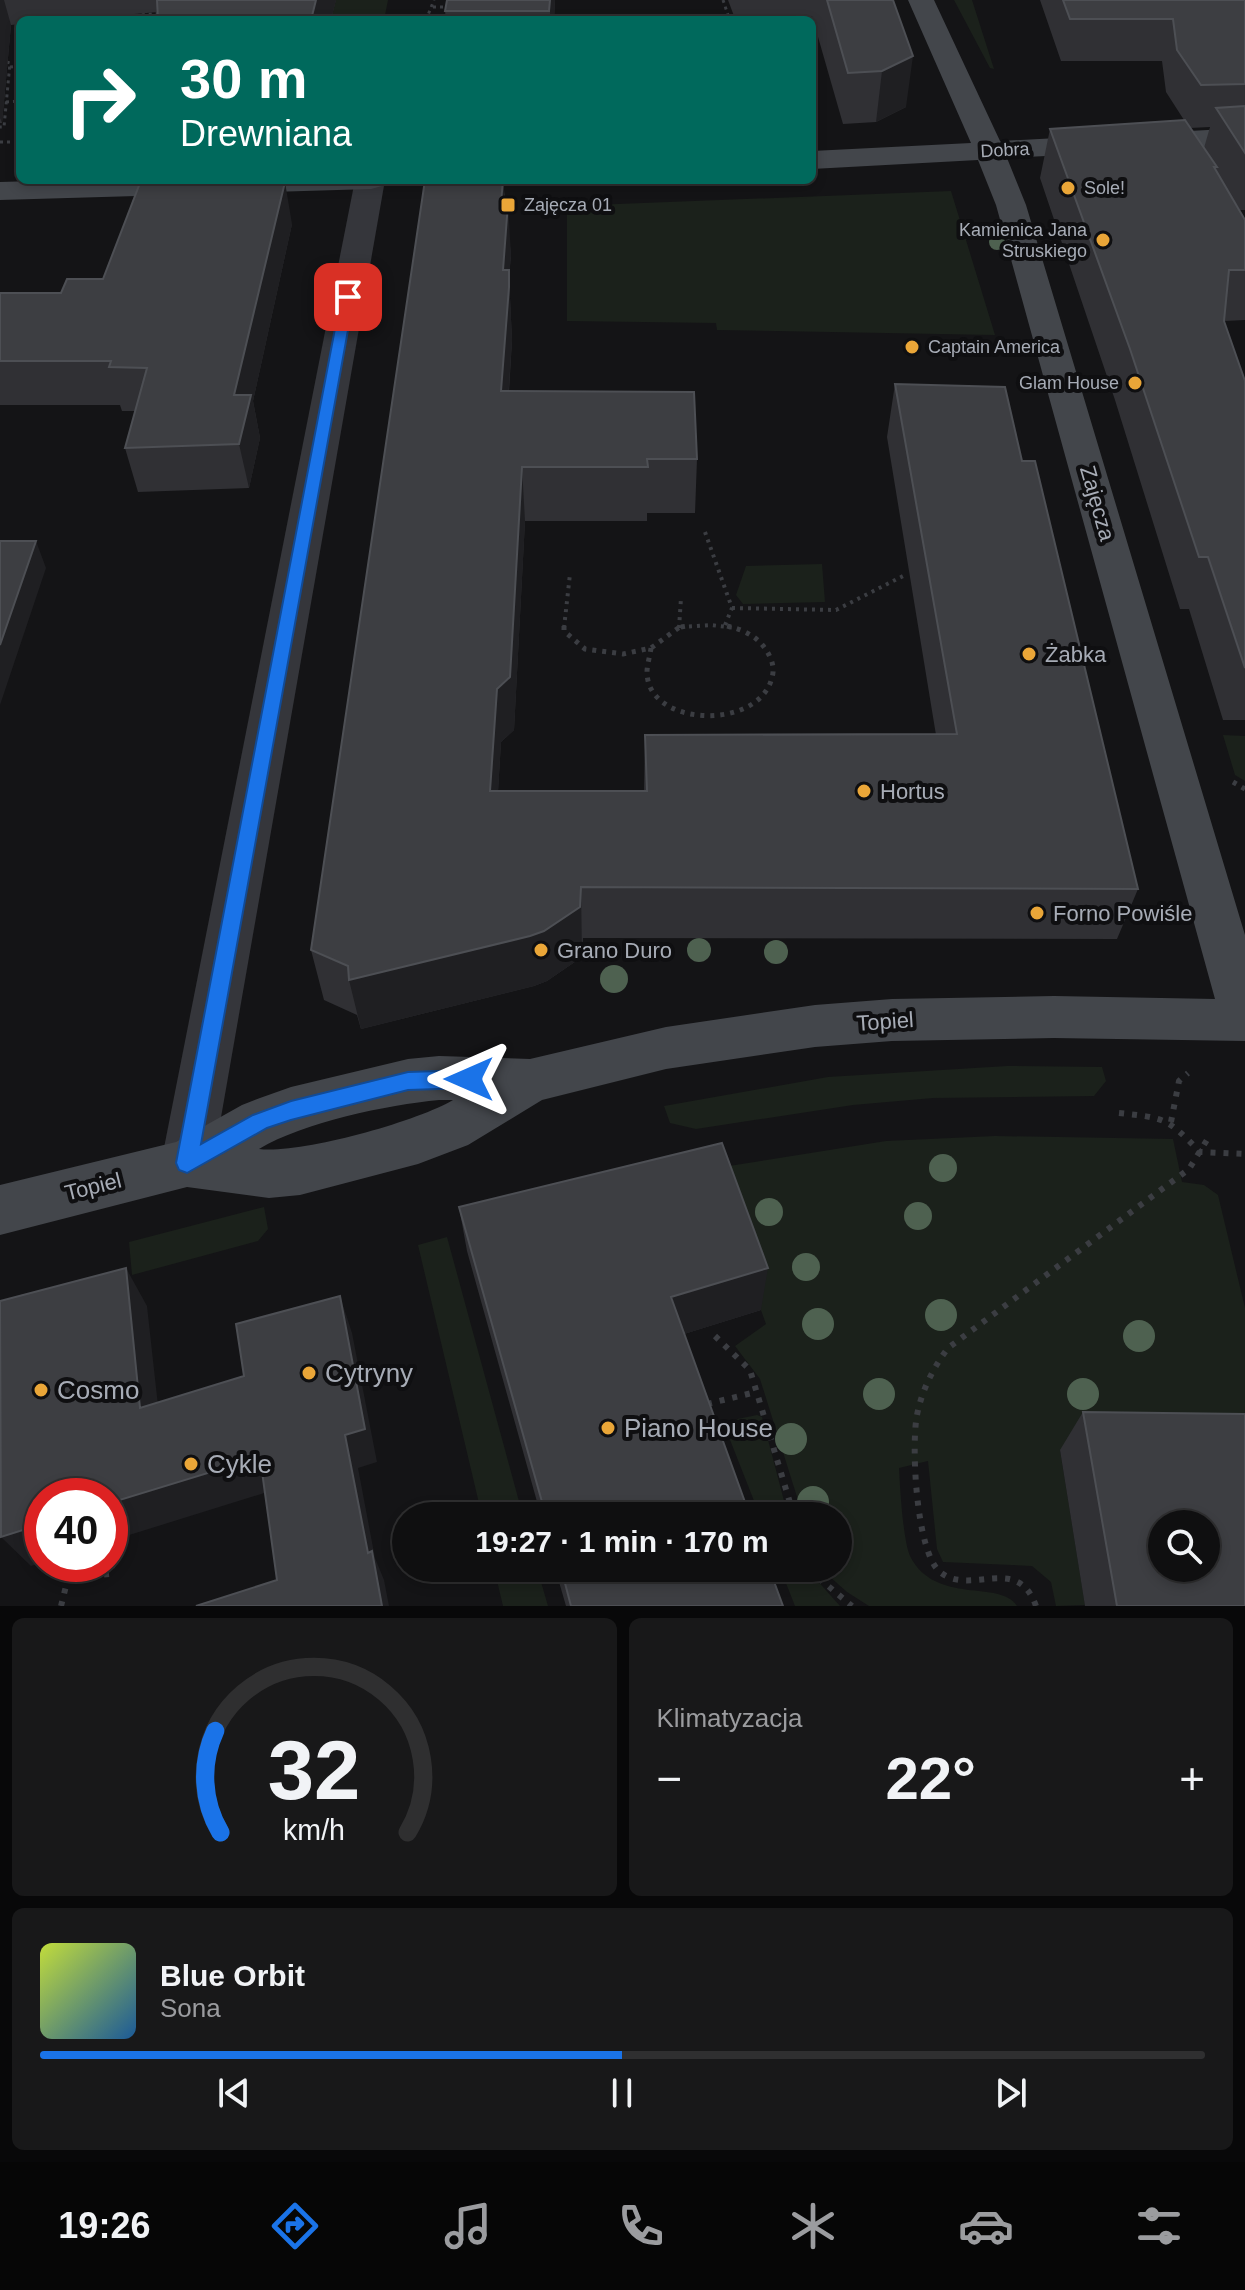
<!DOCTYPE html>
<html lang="pl">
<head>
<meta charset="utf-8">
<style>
	body { margin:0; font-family:Arial,sans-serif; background:#181819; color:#f1f3f6; height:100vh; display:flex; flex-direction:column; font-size:30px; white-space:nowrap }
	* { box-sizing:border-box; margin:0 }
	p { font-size:26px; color:#9b9c9f }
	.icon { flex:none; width:44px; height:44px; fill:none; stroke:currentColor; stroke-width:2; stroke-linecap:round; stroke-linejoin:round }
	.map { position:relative; height:1606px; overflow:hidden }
	.details { display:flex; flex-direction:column; gap:12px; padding:12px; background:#080809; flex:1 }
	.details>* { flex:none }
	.banner { position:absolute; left:16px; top:16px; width:800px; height:168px; border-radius:12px; box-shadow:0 4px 12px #0003,0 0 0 2px #2f2f30; background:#00695c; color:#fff; overflow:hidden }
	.controls { position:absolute; left:1148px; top:1510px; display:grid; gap:16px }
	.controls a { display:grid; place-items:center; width:72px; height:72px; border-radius:50%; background:#0f0f10; box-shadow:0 4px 12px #0003,0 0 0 2px #2f2f30; font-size:40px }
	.speed { position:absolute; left:24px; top:1478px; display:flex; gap:16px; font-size:40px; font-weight:700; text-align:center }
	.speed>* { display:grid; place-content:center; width:104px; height:104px; border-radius:50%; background:#0f0f10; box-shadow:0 4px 12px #0003,0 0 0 2px #2f2f30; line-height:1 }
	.speed .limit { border:12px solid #d22; background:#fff; color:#111 }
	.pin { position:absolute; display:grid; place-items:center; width:68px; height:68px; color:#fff; margin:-34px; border-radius:16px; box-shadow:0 4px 12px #0006 }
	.me { position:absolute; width:88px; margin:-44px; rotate:270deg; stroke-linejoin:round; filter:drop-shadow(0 0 6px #0008) }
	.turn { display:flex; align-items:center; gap:28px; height:168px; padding:0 32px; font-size:36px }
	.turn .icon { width:104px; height:104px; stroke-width:2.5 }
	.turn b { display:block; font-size:56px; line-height:68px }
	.big { font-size:60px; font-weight:600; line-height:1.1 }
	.details .widget { flex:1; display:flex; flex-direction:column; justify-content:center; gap:12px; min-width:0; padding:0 28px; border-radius:12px; background:#181819 }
	.details .dial { align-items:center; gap:0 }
	.dial svg { height:208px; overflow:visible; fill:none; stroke:#2f2f30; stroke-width:7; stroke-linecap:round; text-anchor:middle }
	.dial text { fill:#f1f3f6; stroke:none }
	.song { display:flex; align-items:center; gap:24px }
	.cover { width:96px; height:96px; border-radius:12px; background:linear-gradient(135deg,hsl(70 70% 55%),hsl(210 70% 35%)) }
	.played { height:8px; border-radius:4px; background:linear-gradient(90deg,#1a73e8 50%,#2f2f30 50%) }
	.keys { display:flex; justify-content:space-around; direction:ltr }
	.heat { display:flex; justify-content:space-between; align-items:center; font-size:44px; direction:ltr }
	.details .tiles { flex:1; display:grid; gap:12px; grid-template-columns:1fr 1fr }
	.widget:last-child { grid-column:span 2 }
	.trip { position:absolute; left:392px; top:1502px; width:460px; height:80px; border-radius:40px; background:#0f0f10; box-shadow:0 4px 12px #0003,0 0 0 2px #2f2f30; font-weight:600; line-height:80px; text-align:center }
	.menu { display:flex; height:128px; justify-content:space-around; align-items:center; background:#060606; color:#9b9c9f }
	.menu .icon { width:56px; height:56px }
	.menu .on { color:#1a73e8 }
	.menu b { font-size:36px; color:#f1f3f6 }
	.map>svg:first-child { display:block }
	.green { fill:#1b211b }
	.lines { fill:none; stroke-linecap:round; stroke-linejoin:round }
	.path-far3 { stroke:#3b3d42; stroke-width:3; stroke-dasharray:3 4; stroke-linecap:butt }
	.path-far2 { stroke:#3b3d42; stroke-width:4; stroke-dasharray:3 5; stroke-linecap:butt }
	.path-far1 { stroke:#3b3d42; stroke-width:5; stroke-dasharray:4 6; stroke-linecap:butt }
	.path { stroke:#3b3d42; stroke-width:6; stroke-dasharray:5 8; stroke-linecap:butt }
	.street { fill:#35363b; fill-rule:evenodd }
	.secondary { fill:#43464b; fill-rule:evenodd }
	.tree { fill:#4e6150 }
	.wall { fill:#303034; fill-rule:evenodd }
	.shaded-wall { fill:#1f1f22 }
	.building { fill:#3d3e42; stroke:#4d4f54; stroke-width:2; fill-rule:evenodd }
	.route { fill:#1a73e8; stroke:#114b97; stroke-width:2 }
	.poi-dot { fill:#eaa638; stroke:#0f0f11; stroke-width:3 }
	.labels { text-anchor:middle; stroke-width:8; stroke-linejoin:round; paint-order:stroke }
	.far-street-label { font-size:18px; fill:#a7acb6; stroke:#0f0f11 }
	.far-poi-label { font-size:18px; fill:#a7acb6; stroke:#0f0f11; text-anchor:start }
	.street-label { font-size:22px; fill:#a7acb6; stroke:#0f0f11 }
	.poi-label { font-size:22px; fill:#a7acb6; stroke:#0f0f11; text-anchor:start }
	.near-poi-label { font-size:26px; fill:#a7acb6; stroke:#0f0f11; text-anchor:start }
</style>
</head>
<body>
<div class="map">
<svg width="1245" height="1606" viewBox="0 0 1245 1606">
	<rect width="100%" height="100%" fill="#141416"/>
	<path class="green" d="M336,0h52l-4,20h-53z
		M954,0h18l22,69 -4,-1z
		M951,191l44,144 -278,-5 -1,-7 -149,-2v-115z
		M822,564l3,38 -82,2 -7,-9 10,-29z
		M1223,735l22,1v45l-10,-6z
		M1007,1066l95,1 4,14 -12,15 -161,2 -80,7 -157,24 -26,-6 -6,-17 164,-29z
		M995,1136l178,3 9,43 22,3 14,10 27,113v162l-185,-20 25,155 -29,1 -5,-24 -19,-16 -89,-4 -6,-13 -9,-88 -29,7c1,19 4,72 11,88 25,50 91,23 107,50h-148l-22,-14 -27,-24h18v-52h-35l-43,-137 -25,-33 31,-22 -56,-155 176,-28z
		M264,1207l4,22 -10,12 -126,34 -3,-33z
		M447,1237l76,279h-41l-64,-271z
		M757,1415l5,2 26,99h-28l-37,-94z
		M494,1568h43l11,38h-45z
		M780,1568h26l34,38h-45z"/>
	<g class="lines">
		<path class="path-far3" d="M723,0l6,18h63
			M433,7h19
			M79,20l85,-7
			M426,20l8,-20
			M0,60l10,3 -6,64h-4
			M10,67l10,-1
			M6,102l14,-1
			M0,142h20"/>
		<path class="path-far2" d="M705,532l27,76 -7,17
			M732,608l104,2 71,-36
			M681,627l30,-2 24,3
			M564,628l6,-54
			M679,628l2,-30"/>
		<path class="path-far1" d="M564,626v5l21,18 38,5 28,-6 30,-22
			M681,627l6,-1
			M651,648c-1,8 -4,17 -4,24 0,54 107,59 124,9 3,-9 3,-15 -1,-24 -8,-18 -24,-27 -43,-31
			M1233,782l12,7"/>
		<path class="path" d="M1119,1113c47,5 48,5 81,39l45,2
			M1171,1122l8,-41 9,-8
			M715,1336l35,34 44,146
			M707,1404l49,-12
			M811,1568l4,7 37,31
			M61,1606l7,-28 42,-4 10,-34
			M1036,1606c-19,-53 -65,-9 -96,-34 -24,-20 -29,-127 -23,-157 5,-25 16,-47 31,-67l241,-179 21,-34"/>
		<path class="street" d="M355,180h30l-172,983 -8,17 -18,7 -18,-7 -8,-17z"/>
		<path class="secondary" d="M908,0h26l66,141 245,-13v18l-238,12 19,47 219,730v106l-191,-3 -162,3 -77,6 -149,22 -124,31 -74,45 -50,19 -118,31 -31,3 -82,-11 -187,48v-50l176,-43 66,-37 18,-7 31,-11 117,-28 31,-3 91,3 136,-32 149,-22 77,-6 162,-3 161,3 -219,-794 -18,-45 -166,9v-18l159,-8zM439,1100h14c-37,22 -153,54 -194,49 45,-27 128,-44 180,-49z
			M68,180h318l-4,6 -11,3 -371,11v-18z"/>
	</g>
	<g class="tree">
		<circle cx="997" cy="242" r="8"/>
		<circle cx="699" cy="950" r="12"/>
		<circle cx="776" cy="952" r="12"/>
		<circle cx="614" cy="979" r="14"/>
		<circle cx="943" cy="1168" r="14"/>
		<circle cx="769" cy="1212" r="14"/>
		<circle cx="918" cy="1216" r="14"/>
		<circle cx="806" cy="1267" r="14"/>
		<circle cx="941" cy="1315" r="16"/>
		<circle cx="818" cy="1324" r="16"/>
		<circle cx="1139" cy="1336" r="16"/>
		<circle cx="879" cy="1394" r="16"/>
		<circle cx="1083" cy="1394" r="16"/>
		<circle cx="791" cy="1439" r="16"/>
		<circle cx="813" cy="1502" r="16"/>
	</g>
	<path class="wall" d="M0,0h336l-5,20 -173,-8 -94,8h-44v4l-9,1 -9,98h-2z
		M447,0h108l-1,20h-108l-1,-9z
		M728,0h165l13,107 -30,15 -33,2 -31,-108h-78z
		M1040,0h205v210h-5l-18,-28 23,38v100l-21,1 21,60v339h-22l-34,-111h-9l-65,-209 -75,-222 10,-49 134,-9 -18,-28 -4,-31h-101zM1210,127l-6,21 -14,-20z
		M503,180l8,75 -2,22 3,63 -3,51 188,68 -2,54h-48v8h-122l-11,209 -13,12 -3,49h146l1,-56h291l-49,-298 8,-53 127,77 116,428 -21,50 -534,-1 -1,19 -35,24 -13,5 -173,43 -4,-14 -33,-15 -13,-50z
		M292,224l-39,177 7,37 -11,50 -111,4 -13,-44 10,-37h-13l-2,-6h-120v-112h61l42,-14z
		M459,1207l302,103 -77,24 66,182h-209l-74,-265z
		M1083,1412l162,194h-160l-25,-156z
		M555,1568h214l14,38h-217z"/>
	<path class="shaded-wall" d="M0,0h4l7,25 -9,98 -2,-5z
		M316,0h20l-5,20h-20z
		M550,0h5l-1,20h-4z
		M913,56l-7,51 -30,15 6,-51z
		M503,180l3,47 2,-24 3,52 -2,22 3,63 -7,105 -4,-54 2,-121 -2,-67z
		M285,182l7,42 -39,177 7,37 -11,50 -10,-44 -5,-49z
		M522,467l3,54 -11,209 -13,12 -6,101 -5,-52 7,-102z
		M36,541l10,27 -46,137v-60z
		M581,887l1,70 -35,24 -13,5 -173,43 -12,-49z
		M126,1268l21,38 15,136 -22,-34z
		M768,1268l-7,42 -93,29 3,-42z
		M340,1296l12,37 25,129 -19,6 17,90 9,22 5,26h-7l-14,-53 -23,-118z
		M260,1457l17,32 -167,52v-38z
		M42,1524v38l-11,4 -30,-29z"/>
	<path class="building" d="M157,0h159l-5,20h-153z
		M447,0h103l-1,11h-104z
		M827,0h66l20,56 -31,15 -34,2z
		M1063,0h182v84l-44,1 -24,-35 -4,-31h-103z
		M1245,106v47l-29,-45z
		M1185,120l32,47h-3l31,53v50h-16l-5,51 21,60v287l-37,-111h-9l-69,-208 -80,-220z
		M425,180h78l-2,23h7l-5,67h6v17l-8,104 193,1 3,67h-50l1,8h-126l-12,210 -13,12 -7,102h157l-2,-56 312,-1 -62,-350 110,3 17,74h13l103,428 -557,-2 -1,20 -36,24 -14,5 -181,44 -1,-14 -37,-16z
		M285,182l-51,213h17l-12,49 -114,4 22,-80 -38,-1 2,-6h-111v-68h61l6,-14h36l37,-96z
		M0,541h36l-36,104z
		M722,1143l46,125 -97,29 79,219h-204l-87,-309z
		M126,1268l14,140 104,-32 -8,-52 104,-28 25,133 -20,6 23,118 4,-2 10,55h-186l81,-26 -17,-123 -150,46v-7h-68v28l-41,13 -1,-236z
		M1083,1412l162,2v192h-128zM1162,1524h44v44h-44z
		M561,1568h208l14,38h-212z"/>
	<path class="route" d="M348,293l6,4 -153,847 52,-29 38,-14 117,-29 61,-2 7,2 3,7 -3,6 -7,3 -61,2 -117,30 -24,8 -80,45 -8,-3 -3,-7 165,-866z"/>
	<g class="poi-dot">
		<circle cx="1068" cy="188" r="8"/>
		<rect x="500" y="197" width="16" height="16" rx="4"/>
		<circle cx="1103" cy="240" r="8"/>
		<circle cx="912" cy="347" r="8"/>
		<circle cx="1135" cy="383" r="8"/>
		<circle cx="1029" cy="654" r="8"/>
		<circle cx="864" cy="791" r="8"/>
		<circle cx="1037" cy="913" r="8"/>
		<circle cx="541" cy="950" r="8"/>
		<circle cx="309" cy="1373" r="8"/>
		<circle cx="41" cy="1390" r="8"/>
		<circle cx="608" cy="1428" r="8"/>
		<circle cx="191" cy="1464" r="8"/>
	</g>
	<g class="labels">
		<g class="far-street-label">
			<text transform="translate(1005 150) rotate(-3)" y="6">Dobra</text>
		</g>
		<g class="far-poi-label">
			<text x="1084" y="194">Sole!</text>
			<text x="524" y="211">Zajęcza 01</text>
			<text x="1087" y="236" text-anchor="end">Kamienica Jana<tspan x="1087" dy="21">Struskiego</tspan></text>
			<text x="928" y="353">Captain America</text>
			<text x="1119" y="389" text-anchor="end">Glam House</text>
		</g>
		<g class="street-label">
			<text transform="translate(1098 503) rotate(74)" y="8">Zajęcza</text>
			<text transform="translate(885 1021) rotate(-4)" y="8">Topiel</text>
			<text transform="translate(93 1186) rotate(-14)" y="8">Topiel</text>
		</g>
		<g class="poi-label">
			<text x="1045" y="662">Żabka</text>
			<text x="880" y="799">Hortus</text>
			<text x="1053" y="921">Forno Powiśle</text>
			<text x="557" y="958">Grano Duro</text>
		</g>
		<g class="near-poi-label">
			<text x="325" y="1382">Cytryny</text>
			<text x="57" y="1399">Cosmo</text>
			<text x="624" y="1437">Piano House</text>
			<text x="207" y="1473">Cykle</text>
		</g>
	</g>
</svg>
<div class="controls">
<a><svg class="icon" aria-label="search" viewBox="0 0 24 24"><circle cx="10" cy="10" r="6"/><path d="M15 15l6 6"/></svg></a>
</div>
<div class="speed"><div class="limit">40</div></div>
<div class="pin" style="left:348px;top:297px;background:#d93025"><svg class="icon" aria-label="arrive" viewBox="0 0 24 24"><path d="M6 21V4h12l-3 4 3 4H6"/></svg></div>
<svg class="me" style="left:469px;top:1079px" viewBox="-20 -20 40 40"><path d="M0-17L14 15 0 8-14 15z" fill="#1a73e8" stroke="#fff" stroke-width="4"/></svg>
<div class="trip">19:27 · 1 min · 170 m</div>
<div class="banner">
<div class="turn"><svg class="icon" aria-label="right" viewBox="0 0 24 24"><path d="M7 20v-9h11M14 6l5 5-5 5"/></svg><div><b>30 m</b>Drewniana</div></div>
</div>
</div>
<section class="details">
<div class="tiles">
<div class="widget dial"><svg viewBox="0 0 100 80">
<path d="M14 69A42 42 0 1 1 86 69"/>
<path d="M14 69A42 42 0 0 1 12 30" stroke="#1a73e8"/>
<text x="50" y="56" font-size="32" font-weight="700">32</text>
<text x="50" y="72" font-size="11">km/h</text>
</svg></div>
<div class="widget"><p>Klimatyzacja</p>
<div class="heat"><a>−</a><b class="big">22°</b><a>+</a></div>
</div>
<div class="widget">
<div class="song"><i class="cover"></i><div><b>Blue Orbit</b><p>Sona</p></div></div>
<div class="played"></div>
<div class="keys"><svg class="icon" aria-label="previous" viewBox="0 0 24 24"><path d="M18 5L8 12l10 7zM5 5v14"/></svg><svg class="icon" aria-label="pause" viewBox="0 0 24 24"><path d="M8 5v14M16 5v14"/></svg><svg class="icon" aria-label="next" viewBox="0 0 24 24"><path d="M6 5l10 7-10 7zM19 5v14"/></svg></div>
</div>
</div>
</section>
<nav class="menu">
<b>19:26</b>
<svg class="icon on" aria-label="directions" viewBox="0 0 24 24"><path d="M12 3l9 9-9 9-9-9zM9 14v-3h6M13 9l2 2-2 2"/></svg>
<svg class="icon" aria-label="music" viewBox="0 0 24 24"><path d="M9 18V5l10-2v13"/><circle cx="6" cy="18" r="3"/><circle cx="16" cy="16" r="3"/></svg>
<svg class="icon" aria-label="phone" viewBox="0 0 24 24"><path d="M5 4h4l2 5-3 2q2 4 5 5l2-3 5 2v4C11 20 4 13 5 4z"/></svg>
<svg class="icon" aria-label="climate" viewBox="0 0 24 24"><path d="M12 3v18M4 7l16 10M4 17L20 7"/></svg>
<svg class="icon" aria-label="car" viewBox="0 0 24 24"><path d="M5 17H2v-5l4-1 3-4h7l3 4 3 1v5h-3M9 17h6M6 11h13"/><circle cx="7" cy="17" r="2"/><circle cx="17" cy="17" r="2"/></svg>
<svg class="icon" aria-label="filters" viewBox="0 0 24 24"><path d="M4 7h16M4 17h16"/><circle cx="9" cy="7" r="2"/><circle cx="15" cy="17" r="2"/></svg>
</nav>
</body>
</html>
